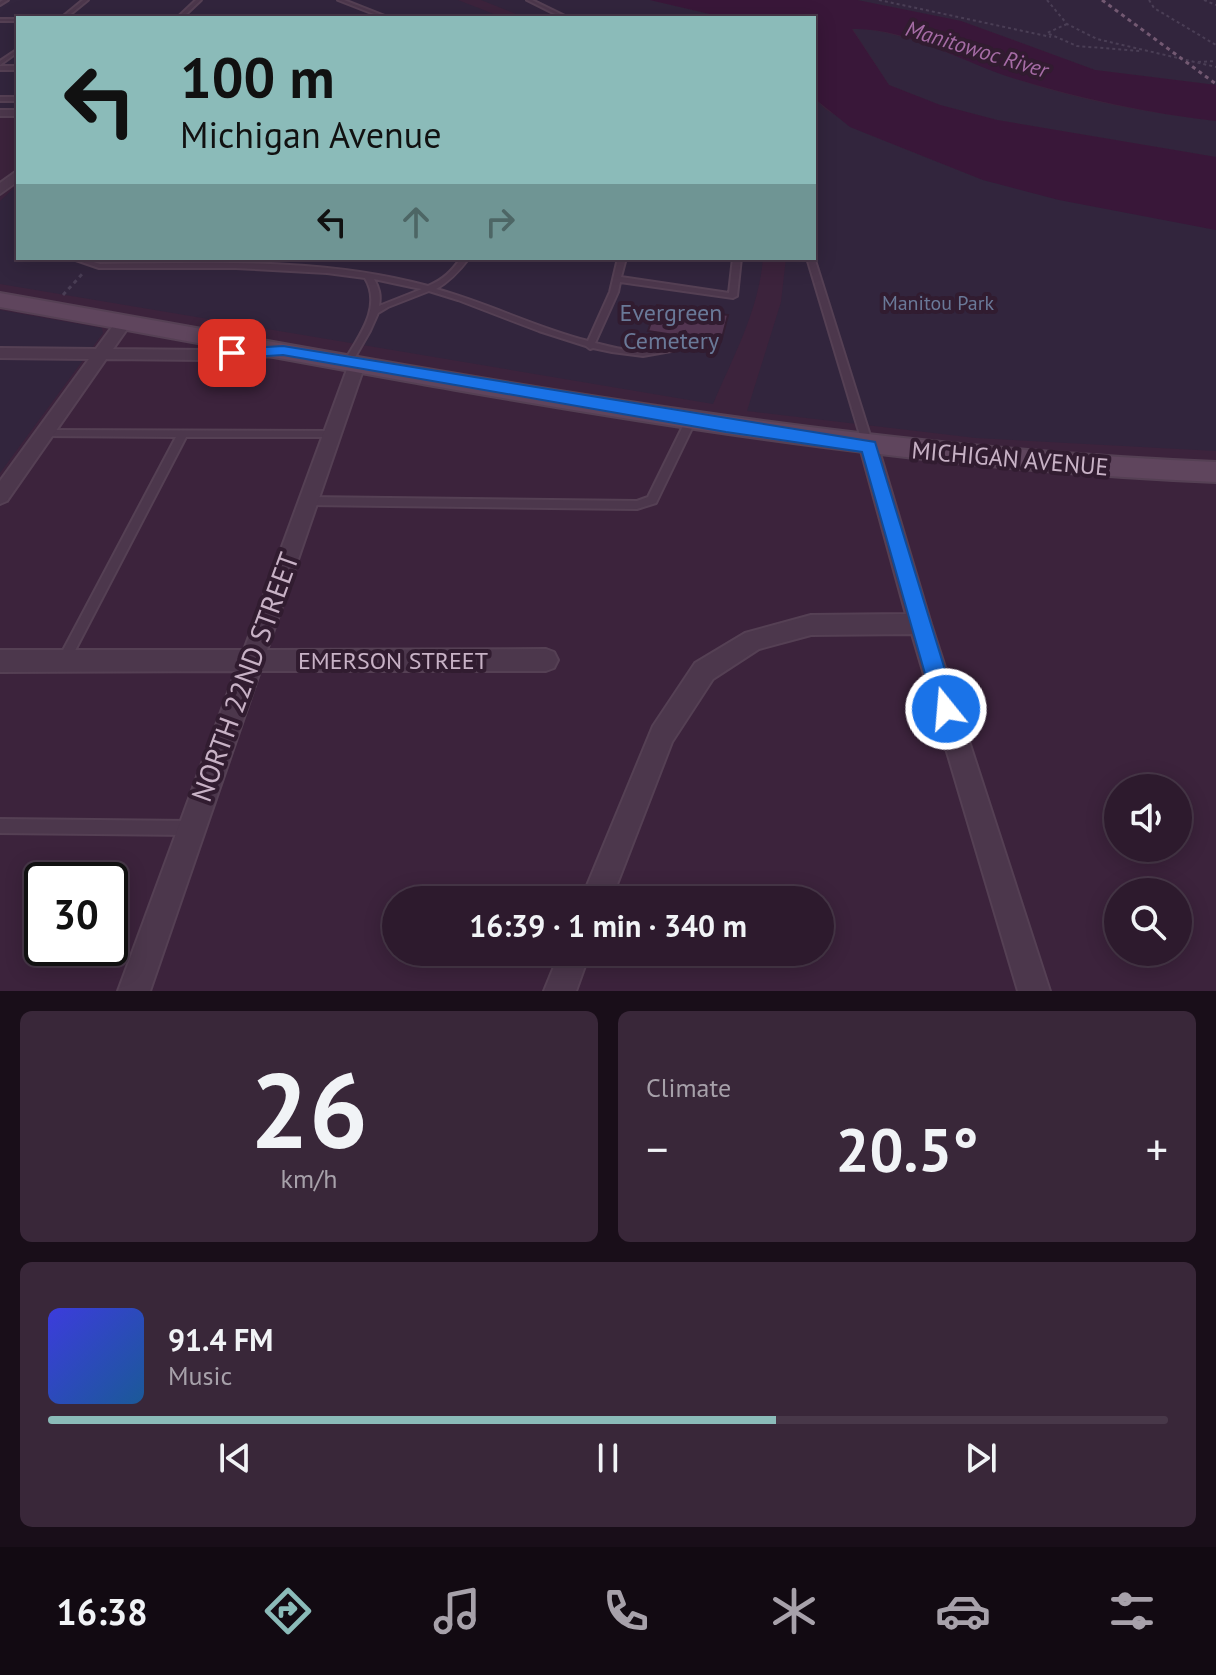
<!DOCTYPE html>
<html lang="en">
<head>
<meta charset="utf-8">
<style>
	body { margin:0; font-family:"PT Sans",sans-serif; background:#392739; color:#f1f3f6; height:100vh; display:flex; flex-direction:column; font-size:30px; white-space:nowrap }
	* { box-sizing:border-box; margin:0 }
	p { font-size:26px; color:#a7a1aa }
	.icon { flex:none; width:44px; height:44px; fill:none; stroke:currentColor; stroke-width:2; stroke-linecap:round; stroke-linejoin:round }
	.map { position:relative; height:991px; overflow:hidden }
	.side { display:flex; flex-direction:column; gap:20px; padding:20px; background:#190e19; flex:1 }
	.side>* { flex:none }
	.banner { position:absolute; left:16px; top:16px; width:800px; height:244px; border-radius:0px; box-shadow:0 4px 20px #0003,0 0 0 2px #483849; background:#8bbbb9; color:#111; overflow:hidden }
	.controls { position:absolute; left:1104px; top:774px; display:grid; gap:16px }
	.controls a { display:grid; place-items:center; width:88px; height:88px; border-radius:50%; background:#2d1a2d; box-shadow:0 4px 20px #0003,0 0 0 2px #483849; font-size:40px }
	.speed { position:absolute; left:24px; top:862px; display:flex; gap:16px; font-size:40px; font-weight:700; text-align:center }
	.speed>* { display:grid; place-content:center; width:104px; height:104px; border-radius:50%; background:#2d1a2d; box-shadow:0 4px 20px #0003,0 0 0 2px #483849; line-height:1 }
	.speed .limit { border:4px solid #111; border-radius:12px; background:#fff; color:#111 }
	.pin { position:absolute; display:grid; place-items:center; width:68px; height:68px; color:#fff; margin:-34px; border-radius:16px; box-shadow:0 4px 12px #0006 }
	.me { position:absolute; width:88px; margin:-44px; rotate:343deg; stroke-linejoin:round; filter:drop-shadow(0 0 6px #0008) }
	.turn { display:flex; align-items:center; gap:28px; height:168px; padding:0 32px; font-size:36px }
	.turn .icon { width:104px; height:104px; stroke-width:2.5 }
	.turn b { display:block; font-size:56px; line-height:68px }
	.lanes { display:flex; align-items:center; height:76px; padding:0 32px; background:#0003; justify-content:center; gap:40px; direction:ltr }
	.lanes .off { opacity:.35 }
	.big { font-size:60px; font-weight:700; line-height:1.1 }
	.side .tile { flex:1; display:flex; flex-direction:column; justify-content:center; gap:12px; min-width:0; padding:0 28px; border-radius:12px; background:#392739 }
	.side .dial { align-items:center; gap:0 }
	.dial b { font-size:104px; line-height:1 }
	.song { display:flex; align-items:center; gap:24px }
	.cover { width:96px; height:96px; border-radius:12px; background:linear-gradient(135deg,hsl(240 70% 55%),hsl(210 70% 35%)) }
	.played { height:8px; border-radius:4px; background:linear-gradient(90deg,#8bbbb9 65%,#483849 65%) }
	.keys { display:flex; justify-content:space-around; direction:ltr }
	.heat { display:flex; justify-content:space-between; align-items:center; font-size:44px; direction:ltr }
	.side .tiles { flex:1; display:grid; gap:20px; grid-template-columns:1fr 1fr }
	.tile:last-child { grid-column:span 2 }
	.trip { position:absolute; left:382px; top:886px; width:452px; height:80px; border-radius:40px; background:#2d1a2d; box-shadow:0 4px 20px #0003,0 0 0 2px #483849; font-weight:700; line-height:80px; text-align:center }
	.tab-bar { display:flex; height:128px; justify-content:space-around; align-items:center; background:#120a12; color:#a7a1aa }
	.tab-bar .icon { width:56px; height:56px }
	.tab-bar .selected { color:#8bbbb9 }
	.tab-bar b { font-size:36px; color:#f1f3f6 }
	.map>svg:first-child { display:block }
	.green { fill:#32253d }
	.water { fill:#391739 }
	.building { fill:#523551; stroke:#331e32; stroke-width:2 }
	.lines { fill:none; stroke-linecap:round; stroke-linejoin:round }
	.lane-casing { stroke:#554054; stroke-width:4 }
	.street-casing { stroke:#554054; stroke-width:4 }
	.secondary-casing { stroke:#554054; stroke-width:4 }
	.path-far1 { stroke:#4a3e55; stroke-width:2; stroke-dasharray:3 3; stroke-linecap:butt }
	.path { stroke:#4a3e55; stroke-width:3; stroke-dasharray:4 4; stroke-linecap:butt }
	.lane { fill:#4c374c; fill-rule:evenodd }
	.street { fill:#4c374c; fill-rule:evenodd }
	.secondary { fill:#5f455d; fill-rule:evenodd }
	.rail { stroke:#735972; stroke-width:3; stroke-dasharray:4 4; stroke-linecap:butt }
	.route { fill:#1a73e8; stroke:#114b97; stroke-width:2 }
	.labels { text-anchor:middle; stroke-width:8; stroke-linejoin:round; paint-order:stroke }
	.far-park-label { font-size:20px; fill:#6a7998; stroke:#311c30 }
	.far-water-label { font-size:22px; font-style:italic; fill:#a66ca6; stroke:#311c30 }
	.park-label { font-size:24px; fill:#6a7998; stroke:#311c30 }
	.street-label { font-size:24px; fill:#c8b2c6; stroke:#311c30 }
	.near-street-label { font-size:28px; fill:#c8b2c6; stroke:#311c30 }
</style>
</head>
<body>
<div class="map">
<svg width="1216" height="991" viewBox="0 0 1216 991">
	<rect width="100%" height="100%" fill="#3c233c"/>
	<path class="green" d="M0,0h458l46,18h-486v92l-18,1z
		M481,0h169l77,18h-201z
		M857,0h359v85l-121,-15 -134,-49z
		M852,28c55,3 106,31 158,49 65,23 138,36 206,44v36l-219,-37 -57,-15 -51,-20z
		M814,98l11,11 40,24 118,47 233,50v221l-240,-13 -229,-27 34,-109 5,-44h28z
		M18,184v74h745c-4,52 -30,99 -50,146l-713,-120v-83z
		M0,310l102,18 1,5 -103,140z"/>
	<path class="water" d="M650,0h207l104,21 134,49 121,15v36c-68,-8 -134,-22 -200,-42 -53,-16 -108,-52 -164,-50l37,56 51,20 57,15 219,37v73l-157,-30 -76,-20 -133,-53 -36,-29v-80h-87z"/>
	<path class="building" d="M657,305l71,10 -7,27 -33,-5 -3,-6 -11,4 -26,-4z"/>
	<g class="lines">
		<g class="lane-casing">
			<path id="lane" d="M3,0h5l-8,5v-3z
				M83,0h5l-22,18h-5z
				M196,0h5l-19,18h-5z
				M338,0h6l46,18h-6z
				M527,0h5l37,18h-6z
				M0,19h18v2h-18z
				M18,49v3l-18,13v-4z
				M0,66h18v4h-18z
				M0,97h18v4h-18z
				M814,257l59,188 -5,3 -5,-3 -56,-187z
				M70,258h11l19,6c108,-1 223,-7 328,22 15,-6 24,-15 33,-28h8c-10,13 -19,23 -33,31 52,14 100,39 152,52l22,-49 8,-34h8l-5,19 108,16 4,-35h8l-4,38 -4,2 -113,-16 -2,10 -23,51c20,5 49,13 69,5 5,-3 11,-10 15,-14h6v4l-14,13 -28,5 -31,-4 -19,-4 -3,1 -4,-3 -47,-15 -81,-31 -29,-9 -41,16 -10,6 -8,18 -19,33 -3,1 -4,-3c14,-25 39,-55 21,-84l-38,-5 -91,-5h-137zM374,279l42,9 6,1 -43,17c2,-11 0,-18 -5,-27z
				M691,417l5,3 -40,83 -19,6 -329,-4 -4,-1 -1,-3 1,-3 4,-1 329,4 11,-4 38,-77z
				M45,430l287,1 5,3 -5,3h-146l-118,227 -4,1 -4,-1 -2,-4 2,-4 116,-219 -131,-1 -5,-3z
				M0,819l190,2 5,2 2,5 -2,5 -5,2 -190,-2z"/>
		</g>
		<g class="street-casing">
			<path id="street" d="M0,110h18v6h-18z
				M18,170v11l-18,13v-11z
				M124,317l8,5 -19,27 93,1 70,-4 8,5 -8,5 -70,4 -100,-1 -99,142 -7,3v-23l89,-122 -89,-1v-10l96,1 22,-30z
				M357,359l8,5 -98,286 279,-1 8,3 4,8 -4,8 -8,3h-286l-110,320h-32l118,-320 -236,1v-22h244l105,-286z
				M869,440l9,7 53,177 119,367h-32l-106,-357 -101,1 -52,14 -46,30 -41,63 -61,158h-30l72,-174 42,-63 50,-30 66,-18 95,-1 -46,-167z
				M560,952h30l-14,39h-32z"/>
		</g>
		<g class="secondary-casing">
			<path id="secondary" d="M0,293c403,71 807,153 1216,169v20c-410,-17 -813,-103 -1216,-175z"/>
		</g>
		<path class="path-far1" d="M879,0l172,37
			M1047,0l20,24 30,15 119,28
			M1149,0l5,8 62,37
			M1204,0l12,5
			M1067,24l-20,9 30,13 63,5
			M1198,62l18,-1"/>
		<path class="path" d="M63,295l21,-23"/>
		<use href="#lane" class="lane"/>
		<use href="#street" class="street"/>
		<use href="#secondary" class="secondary"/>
		<path class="rail" d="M1102,0l114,84"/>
	</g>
	<path class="route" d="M283,346l592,96 82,267 -3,7 -8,3 -8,-3 -3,-7 -73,-257 -136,-20 -443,-77 -51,3 -8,-5 8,-4z"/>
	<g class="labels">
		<g class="far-park-label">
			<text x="938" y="310">Manitou Park</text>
		</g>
		<g class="far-water-label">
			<text transform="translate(977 49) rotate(17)" y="8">Manitowoc River</text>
		</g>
		<g class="park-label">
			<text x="671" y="321">Evergreen<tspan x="671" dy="28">Cemetery</tspan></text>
		</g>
		<g class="street-label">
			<text transform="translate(1010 459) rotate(5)" y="8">MICHIGAN AVENUE</text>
			<text x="393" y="669">EMERSON STREET</text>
		</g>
		<g class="near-street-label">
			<text transform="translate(245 677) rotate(-70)" y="10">NORTH 22ND STREET</text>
		</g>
	</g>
</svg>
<div class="controls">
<a><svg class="icon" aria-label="sound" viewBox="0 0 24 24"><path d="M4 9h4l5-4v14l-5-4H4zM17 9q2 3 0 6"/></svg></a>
<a><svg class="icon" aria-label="search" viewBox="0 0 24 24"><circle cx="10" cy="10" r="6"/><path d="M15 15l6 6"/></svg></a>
</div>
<div class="speed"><div class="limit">30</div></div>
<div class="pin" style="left:232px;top:353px;background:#d93025"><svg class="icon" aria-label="arrive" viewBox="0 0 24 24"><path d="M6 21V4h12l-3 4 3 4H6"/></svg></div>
<svg class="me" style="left:946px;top:709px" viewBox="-20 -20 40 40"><circle r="17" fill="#1a73e8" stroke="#fff" stroke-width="3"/><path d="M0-11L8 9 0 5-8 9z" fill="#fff"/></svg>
<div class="trip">16:39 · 1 min · 340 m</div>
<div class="banner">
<div class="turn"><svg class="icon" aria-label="left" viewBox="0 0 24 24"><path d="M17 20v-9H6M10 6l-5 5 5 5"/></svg><div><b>100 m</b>Michigan Avenue</div></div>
<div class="lanes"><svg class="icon" aria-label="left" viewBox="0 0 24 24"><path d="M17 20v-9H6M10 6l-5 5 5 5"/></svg><svg class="icon off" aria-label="ahead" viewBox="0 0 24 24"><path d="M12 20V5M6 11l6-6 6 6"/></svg><svg class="icon off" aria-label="right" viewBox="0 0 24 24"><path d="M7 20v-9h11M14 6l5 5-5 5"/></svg></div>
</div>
</div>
<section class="side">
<div class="tiles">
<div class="tile dial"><b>26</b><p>km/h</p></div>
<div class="tile"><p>Climate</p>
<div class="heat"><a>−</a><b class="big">20.5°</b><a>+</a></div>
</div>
<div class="tile">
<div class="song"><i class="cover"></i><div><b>91.4 FM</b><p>Music</p></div></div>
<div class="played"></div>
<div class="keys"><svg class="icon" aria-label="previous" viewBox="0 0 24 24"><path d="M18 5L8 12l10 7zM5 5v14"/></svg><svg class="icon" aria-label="pause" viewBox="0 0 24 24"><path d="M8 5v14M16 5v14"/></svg><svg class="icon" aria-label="next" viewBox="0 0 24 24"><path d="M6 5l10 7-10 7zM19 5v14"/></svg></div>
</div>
</div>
</section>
<nav class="tab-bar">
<b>16:38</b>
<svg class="icon selected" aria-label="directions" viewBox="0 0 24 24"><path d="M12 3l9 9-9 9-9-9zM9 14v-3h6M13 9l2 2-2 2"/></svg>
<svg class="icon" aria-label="music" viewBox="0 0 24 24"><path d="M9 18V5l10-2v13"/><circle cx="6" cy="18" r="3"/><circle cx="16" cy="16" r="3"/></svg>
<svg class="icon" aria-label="phone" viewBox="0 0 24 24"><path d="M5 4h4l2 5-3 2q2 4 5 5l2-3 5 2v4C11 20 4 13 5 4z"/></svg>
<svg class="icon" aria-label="climate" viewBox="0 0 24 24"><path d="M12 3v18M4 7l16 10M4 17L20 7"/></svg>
<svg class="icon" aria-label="car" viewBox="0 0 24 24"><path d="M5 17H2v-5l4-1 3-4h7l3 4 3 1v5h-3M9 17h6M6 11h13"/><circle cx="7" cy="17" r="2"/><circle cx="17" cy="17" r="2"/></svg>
<svg class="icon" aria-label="filters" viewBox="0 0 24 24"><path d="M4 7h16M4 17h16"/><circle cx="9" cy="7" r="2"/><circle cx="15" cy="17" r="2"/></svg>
</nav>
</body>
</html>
